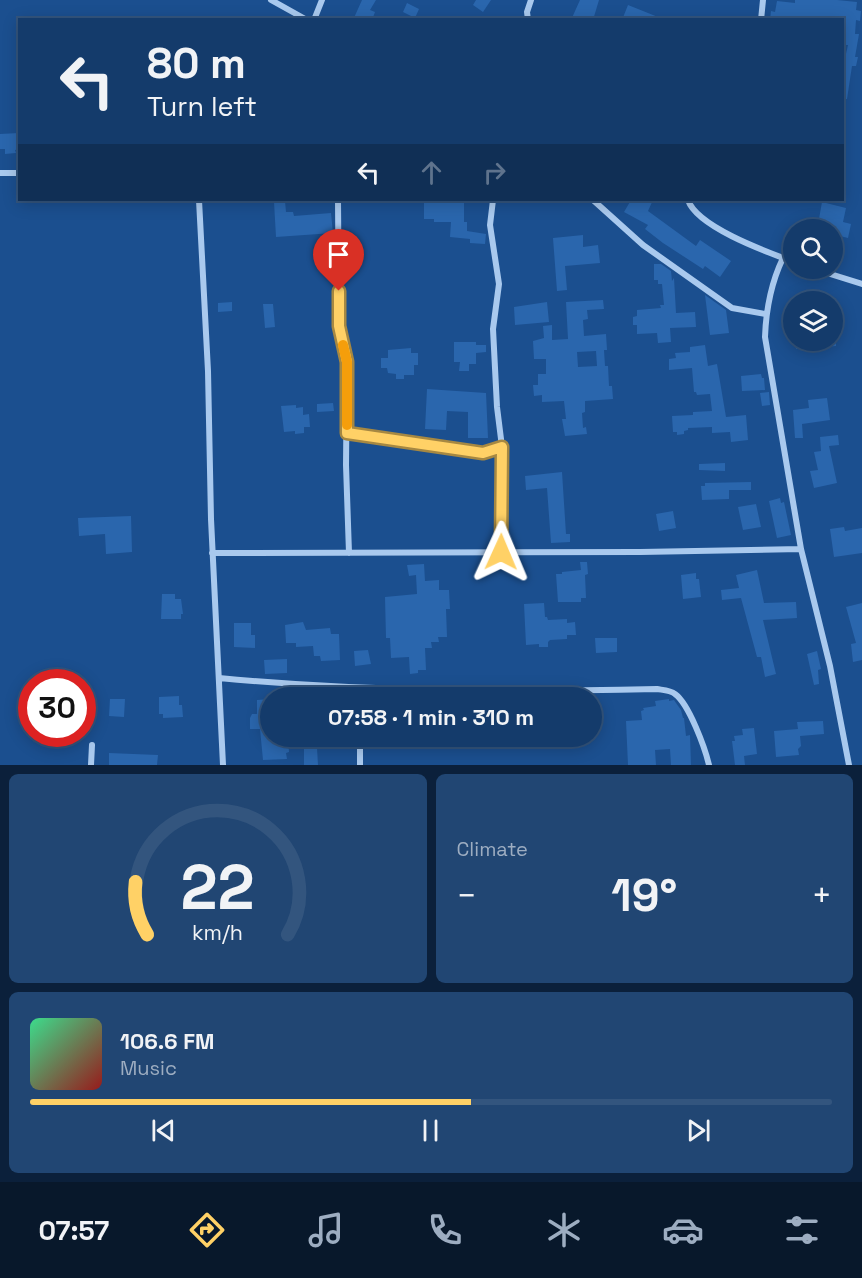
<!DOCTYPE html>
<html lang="en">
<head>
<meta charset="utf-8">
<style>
	body { margin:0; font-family:"Space Grotesk",sans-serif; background:#214673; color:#f1f3f6; height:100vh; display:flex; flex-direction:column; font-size:22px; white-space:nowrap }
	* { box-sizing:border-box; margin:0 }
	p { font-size:20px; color:#9dadc1 }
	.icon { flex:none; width:33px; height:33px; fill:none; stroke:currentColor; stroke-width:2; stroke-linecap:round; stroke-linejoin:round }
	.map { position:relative; height:765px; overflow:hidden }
	.sheet { display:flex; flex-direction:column; gap:9px; padding:9px; background:#0b203b; flex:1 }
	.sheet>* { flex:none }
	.top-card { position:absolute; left:18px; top:18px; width:826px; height:183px; border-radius:0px; box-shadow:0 3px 15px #0003,0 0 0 2px #33557e; background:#143b6b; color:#f1f3f6; overflow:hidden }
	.controls { position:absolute; left:783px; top:219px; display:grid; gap:12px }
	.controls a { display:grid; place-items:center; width:60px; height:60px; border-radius:50%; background:#143b6b; box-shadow:0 3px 15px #0003,0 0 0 2px #33557e; font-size:30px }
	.speed { position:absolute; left:18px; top:669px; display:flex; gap:12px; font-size:30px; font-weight:700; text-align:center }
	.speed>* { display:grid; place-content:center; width:78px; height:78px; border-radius:50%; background:#143b6b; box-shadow:0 3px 15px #0003,0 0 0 2px #33557e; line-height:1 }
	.speed .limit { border:9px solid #d22; background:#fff; color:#111 }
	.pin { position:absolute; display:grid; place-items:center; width:51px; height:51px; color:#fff; margin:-62px -26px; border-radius:50% 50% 50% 0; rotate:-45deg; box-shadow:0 0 6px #0007 }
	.pin .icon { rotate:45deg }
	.me { position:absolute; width:66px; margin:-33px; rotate:1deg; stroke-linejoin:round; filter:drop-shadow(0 0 4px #0008) }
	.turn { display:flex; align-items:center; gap:21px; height:126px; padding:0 30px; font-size:27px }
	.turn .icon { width:78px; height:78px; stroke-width:2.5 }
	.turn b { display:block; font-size:42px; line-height:51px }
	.lanes { display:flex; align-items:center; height:57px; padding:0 30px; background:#0003; justify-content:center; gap:30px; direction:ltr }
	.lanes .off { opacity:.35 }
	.big { font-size:45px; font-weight:600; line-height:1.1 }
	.sheet .card { flex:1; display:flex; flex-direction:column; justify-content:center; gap:9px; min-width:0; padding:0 21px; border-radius:9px; background:#214673 }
	.sheet .dial { align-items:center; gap:0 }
	.dial svg { height:156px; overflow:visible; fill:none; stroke:#33557e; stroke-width:7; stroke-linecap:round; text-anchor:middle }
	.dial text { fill:#f1f3f6; stroke:none }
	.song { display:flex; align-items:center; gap:18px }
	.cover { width:72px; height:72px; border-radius:9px; background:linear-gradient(135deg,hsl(150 70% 55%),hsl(0 70% 35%)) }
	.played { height:6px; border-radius:3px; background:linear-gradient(90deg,#ffd166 55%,#33557e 55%) }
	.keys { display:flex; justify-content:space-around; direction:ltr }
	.heat { display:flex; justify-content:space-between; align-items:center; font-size:33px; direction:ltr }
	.sheet .tiles { flex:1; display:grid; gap:9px; grid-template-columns:1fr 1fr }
	.card:last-child { grid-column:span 2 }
	.trip { position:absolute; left:260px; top:687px; width:342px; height:60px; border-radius:30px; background:#143b6b; box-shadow:0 3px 15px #0003,0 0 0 2px #33557e; font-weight:600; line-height:60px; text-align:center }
	.tab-bar { display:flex; height:96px; justify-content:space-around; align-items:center; background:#08182b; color:#9dadc1 }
	.tab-bar .icon { width:42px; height:42px }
	.tab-bar .on { color:#ffd166 }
	.tab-bar b { font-size:27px; color:#f1f3f6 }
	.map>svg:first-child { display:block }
	.building { fill:#2a66ad; fill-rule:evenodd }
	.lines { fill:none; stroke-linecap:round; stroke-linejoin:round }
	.street { stroke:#a9c9ee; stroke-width:6 }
	.route-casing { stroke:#a68842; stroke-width:15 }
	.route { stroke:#ffd166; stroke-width:10 }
	.slow { stroke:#f59e0b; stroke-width:10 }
</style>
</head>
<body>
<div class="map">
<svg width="862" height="765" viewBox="0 0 862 765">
	<rect width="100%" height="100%" fill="#1b4f8f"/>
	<path class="building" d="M362,0h14l-6,10 5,2 -3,8h-19z
		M476,0h15l-8,12 -10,-7z
		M580,0h19l-6,20h-22z
		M795,0h42l20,2 -1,8 5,1 -1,10 -4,-1 -1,14h4l-4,23h3l-2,9h-4l-5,33h-4v-32l5,-22h-5v-25h-73l1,-9 4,1 2,-11 18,2z
		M407,3l12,6 -4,9 -12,-6z
		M628,5l35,14v1h-41z
		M19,133l1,16 -5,1 1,3 -11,1v-5h-5v-15z
		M427,200h37v22h3v9l19,3 -1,10 -15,-1v-4l-20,-2 1,-15h-17v-3h-10v-18z
		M631,200h22l-5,11 48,35 4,-6 31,21 -11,16 -15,-11 -2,3 -40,-26 -18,-14 3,-4 -24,-13z
		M285,201l1,11h7l1,4 37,-3 2,20 -57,4 -2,-35z
		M822,202l24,6 -3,14 8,2 -3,14 -16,-4v-4h-15z
		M583,235v12l15,-2 2,18 -35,3 2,24 -10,1 -4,-53z
		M654,264h7l10,7 1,10 2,-3 2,35 19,-1 1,15 -26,1 1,14 -13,1 -1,-10 -20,1v-9h-4v-8l4,-1v-6l24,-2 -1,-3h4l-2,-21h-4v-4h-4z
		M705,295l21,15 3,23 -19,2z
		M603,300l1,9 -17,1 1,9 -5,1 1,16 22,-2 1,16h-3l1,16h3l1,20h3l1,13 -28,2v11l-3,1 1,15 3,-1 1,7 -22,2 -3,-17h4l-2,-18 -22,1v-7l-8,1 -1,-11h5v-11h8v-15h-12l-1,-18 11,-3 -1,-12 9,-1v15l16,-1 -2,-37zM596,351l1,15 -19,1 -1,-15z
		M232,302v9l-14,1v-9z
		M547,302l2,20 -34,3 -1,-18z
		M263,304h10l2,23 -10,1z
		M795,340h41v6l-40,3z
		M454,342h22v3h10v7l-10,1v11h-7v7h-10l1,-9h-6z
		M705,345l3,21 9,-2 9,53 20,-2 2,25 -17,2 -1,-10 -18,1v-6l-24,1v2l-4,1v3l-7,1v-3h-4l-1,-16 21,-1v-3l19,-1 -2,-17 -13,1 -1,-3h-2l-2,-24 -23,2v-11l7,-1 -1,-5 15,-1v-5z
		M411,348v5h7v12h-4v10h-10v4h-8v-5l-8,-1 -1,-5h-6v-10h7v-8z
		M761,374l1,4h2l1,12 -23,1 -1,-15z
		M427,389l59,4 2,45h-20v-26l-21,-1 -1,19 -21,-1z
		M769,392l1,13 -8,1 -2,-13z
		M827,398l3,22 -28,4 1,14h-8l-2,-28 16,-2 -1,-8z
		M333,403l1,8 -17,1v-8z
		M296,405v3l7,-1v8l6,-1 1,13h-6v6l-9,1v-3l-11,1 -3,-26z
		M838,435l1,10 -10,1 8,37 -23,5 -4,-17 8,-1 -4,-18 7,-1 -1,-14z
		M725,463v8l-26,-1v-6z
		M562,472l4,62h4v8l-19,1 -4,-55 -21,2 -1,-14z
		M751,482v8h-22v9l-27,1 -1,-14h4v-3z
		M780,498l1,5 3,-1 7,33 -14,3 -8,-37z
		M756,504l5,23 -18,3 -5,-23z
		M673,511l3,17 -17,3 -3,-17z
		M131,516l1,36 -26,2 -1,-20 -26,2 -1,-18z
		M844,527l1,4 17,-3v25l-28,4 -4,-28z
		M580,562h7l1,12 -3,1 1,23h-5v4h-23l-2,-28h6v-2l19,-2z
		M424,564l1,17 14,-1v10h10l1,19h-4l1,28h-9l1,5h-8l1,6h-7l1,22h-8v3l-8,1 -1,-17 -18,1 -1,-20h-4l-1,-41 32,-3 -1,-19 -7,1 -2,-11z
		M757,570l7,33 32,-1 1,16 -34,2 13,54 -11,3 -4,-20h-4l-16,-59 -19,2 -1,-10 18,-2 -3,-13z
		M696,573v6h3l2,18 -18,2 -2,-24z
		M162,594h13v5h6l2,15h-2v5h-20z
		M544,603l1,14h2l1,3 19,-1v4l8,-1 1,13h-9v4l-17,1 -2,2v5h-9v-3l-13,1 -2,-41z
		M862,603v57l-9,2 -2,-18 5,-1 -10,-36z
		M303,622l3,8 24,-2 1,6h8l1,26 -19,1 -1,-5h-6l-1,-10 -17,1v-4h-10l-1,-18z
		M234,623h17v12h4v13l-21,-1z
		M595,638h22v14l-21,1z
		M368,650l3,14 -16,2 -1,-15z
		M817,651l4,18 -3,1 1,14 -5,1 -7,-31z
		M287,659v14l-22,1 -1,-14z
		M179,696v9h3l1,12 -20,1v-4h-4v-17z
		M110,699h15l-1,18 -15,-1z
		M270,699v37h18l1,16 -3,1 1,6 -24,1 -3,-31h-10v-11l2,-4h5v-14z
		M669,699v2l5,-1 2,3 5,7 2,8h1l2,18 4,-1 1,30h-20l-1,-16 -15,1 1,15h-28l-2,-44 16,-1 -1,-9 3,-1 -1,-2 13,-2 -1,-5z
		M823,721l1,13 -24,2 1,10 -3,3 1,6 -23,2 -2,-26 24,-2 -1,-7z
		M754,728l3,26 -13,2 1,9h-10l-3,-24h3l-1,-5 9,-1 -1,-6z
		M538,736h45v5l-44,6z
		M317,748l1,17h-14v-16z
		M109,753l49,2 -1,10h-48z"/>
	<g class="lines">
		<path class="street" d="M271,0l36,20
			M314,20l8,-20
			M528,20l-1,-8 4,-12
			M761,20l2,-20
			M0,173h20
			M199,200l9,171 3,148 12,246
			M338,200l1,126 8,36 -1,103 3,88
			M493,200l-3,25 9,59 -6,45 4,78 5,40 -1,105
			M593,200l50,45 89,63 33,6
			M688,200c9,27 79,52 106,62
			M783,258c-12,25 -17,52 -18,79l36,212 29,117 19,99
			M811,268l51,16
			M347,433l136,20 19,-6
			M212,553l428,-1 161,-3
			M219,678c145,14 292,14 438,11 5,1 13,1 18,5 14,10 30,54 34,71
			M360,736v29
			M91,765l1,-20"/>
	</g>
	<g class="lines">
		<g class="route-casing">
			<path id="route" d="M339,291v35l8,36v71l136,20 19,-6 -1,105"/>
		</g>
		<use href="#route" class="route"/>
		<path class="slow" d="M343,345l4,17v63"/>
	</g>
</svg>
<div class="controls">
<a><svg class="icon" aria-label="search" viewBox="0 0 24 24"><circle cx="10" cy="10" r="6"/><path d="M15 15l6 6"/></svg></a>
<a><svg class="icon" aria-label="layers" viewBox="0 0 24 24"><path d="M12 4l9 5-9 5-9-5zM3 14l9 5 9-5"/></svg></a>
</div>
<div class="speed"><div class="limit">30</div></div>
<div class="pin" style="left:339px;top:291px;background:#d93025"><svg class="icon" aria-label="arrive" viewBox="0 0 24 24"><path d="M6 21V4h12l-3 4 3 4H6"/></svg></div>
<svg class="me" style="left:501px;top:552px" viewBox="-20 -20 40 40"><path d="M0-17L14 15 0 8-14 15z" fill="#ffd166" stroke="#fff" stroke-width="4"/></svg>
<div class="trip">07:58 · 1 min · 310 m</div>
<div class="top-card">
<div class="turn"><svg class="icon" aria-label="left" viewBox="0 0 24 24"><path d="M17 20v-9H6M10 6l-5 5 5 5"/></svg><div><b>80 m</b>Turn left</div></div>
<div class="lanes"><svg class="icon" aria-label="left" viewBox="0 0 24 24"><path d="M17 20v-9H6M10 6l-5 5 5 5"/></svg><svg class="icon off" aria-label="ahead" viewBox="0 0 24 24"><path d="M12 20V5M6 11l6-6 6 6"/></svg><svg class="icon off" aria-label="right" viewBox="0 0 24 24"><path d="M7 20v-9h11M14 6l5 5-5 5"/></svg></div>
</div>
</div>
<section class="sheet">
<div class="tiles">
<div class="card dial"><svg viewBox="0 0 100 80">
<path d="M14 69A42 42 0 1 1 86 69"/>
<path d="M14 69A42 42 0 0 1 8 42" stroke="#ffd166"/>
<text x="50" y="56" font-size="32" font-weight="700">22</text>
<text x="50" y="72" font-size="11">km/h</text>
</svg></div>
<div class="card"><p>Climate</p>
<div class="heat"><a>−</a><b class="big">19°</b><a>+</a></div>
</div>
<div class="card">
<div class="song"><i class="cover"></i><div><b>106.6 FM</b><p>Music</p></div></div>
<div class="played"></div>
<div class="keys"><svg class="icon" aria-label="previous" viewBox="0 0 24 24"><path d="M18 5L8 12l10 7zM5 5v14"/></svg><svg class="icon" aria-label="pause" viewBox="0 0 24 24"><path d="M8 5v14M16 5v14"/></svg><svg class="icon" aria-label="next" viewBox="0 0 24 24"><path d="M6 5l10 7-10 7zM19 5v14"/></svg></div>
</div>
</div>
</section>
<nav class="tab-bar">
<b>07:57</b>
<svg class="icon on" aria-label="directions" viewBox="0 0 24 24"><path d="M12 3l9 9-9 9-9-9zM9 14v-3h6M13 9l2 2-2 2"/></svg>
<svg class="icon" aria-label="music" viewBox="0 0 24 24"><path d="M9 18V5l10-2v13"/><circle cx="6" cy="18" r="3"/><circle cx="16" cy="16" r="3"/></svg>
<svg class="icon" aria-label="phone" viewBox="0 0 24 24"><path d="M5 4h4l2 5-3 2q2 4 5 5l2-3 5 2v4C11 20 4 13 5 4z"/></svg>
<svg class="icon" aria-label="climate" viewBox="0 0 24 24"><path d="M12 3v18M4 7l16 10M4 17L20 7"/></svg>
<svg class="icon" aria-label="car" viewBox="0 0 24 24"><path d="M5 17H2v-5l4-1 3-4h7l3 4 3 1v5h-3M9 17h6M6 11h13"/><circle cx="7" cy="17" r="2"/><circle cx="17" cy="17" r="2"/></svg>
<svg class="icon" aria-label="filters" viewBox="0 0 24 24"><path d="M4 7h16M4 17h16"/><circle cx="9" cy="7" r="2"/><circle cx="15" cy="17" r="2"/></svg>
</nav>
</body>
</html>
